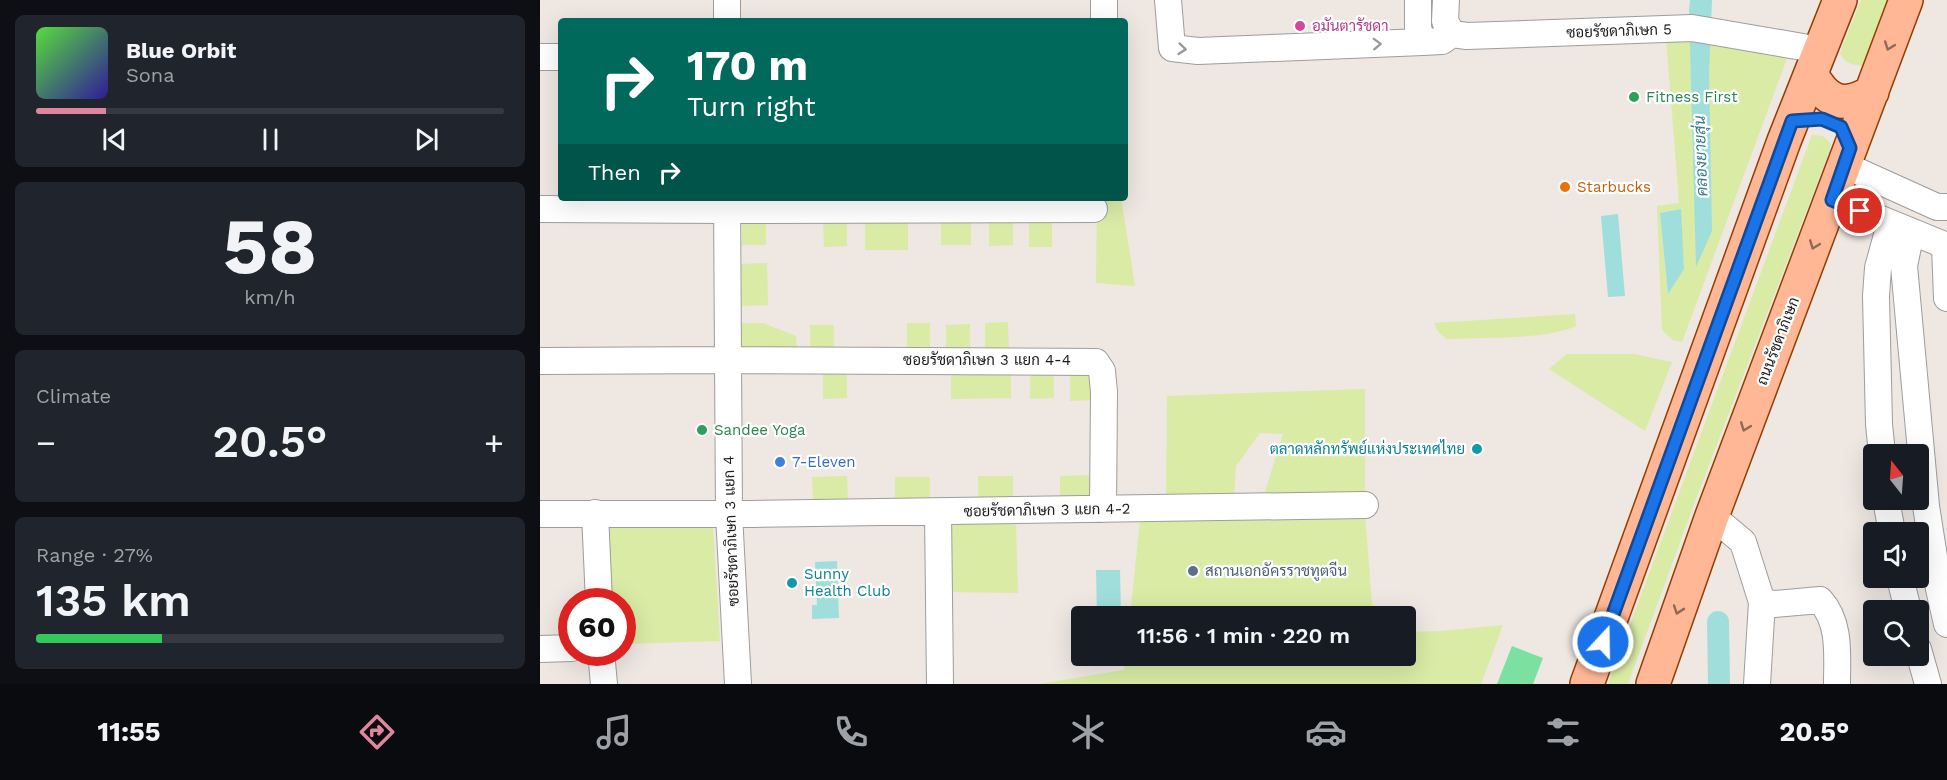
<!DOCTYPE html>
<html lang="en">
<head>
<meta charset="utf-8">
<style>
	body { margin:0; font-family:"Work Sans",Sarabun,sans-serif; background:#20242c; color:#f1f3f6; height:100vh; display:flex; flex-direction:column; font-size:22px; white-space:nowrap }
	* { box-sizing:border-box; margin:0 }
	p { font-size:20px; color:#9ea1a6 }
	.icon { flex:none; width:33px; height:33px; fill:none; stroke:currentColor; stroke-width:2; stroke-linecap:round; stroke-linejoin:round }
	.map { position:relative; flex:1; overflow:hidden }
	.sheet { display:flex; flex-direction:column; gap:15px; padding:15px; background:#0d0f14; width:540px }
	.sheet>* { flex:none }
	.guide { position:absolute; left:18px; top:18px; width:570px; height:183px; border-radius:6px; box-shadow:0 6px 24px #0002; background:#00695c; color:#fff; overflow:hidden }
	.needle { width:39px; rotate:343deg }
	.tools { position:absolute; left:1323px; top:444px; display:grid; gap:12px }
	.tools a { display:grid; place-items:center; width:66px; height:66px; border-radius:6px; background:#171b24; box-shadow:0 6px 24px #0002; font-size:30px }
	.speed { position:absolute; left:18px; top:588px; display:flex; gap:12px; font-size:30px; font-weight:700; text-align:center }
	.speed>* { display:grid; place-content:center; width:78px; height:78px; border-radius:50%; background:#171b24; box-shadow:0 6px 24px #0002; line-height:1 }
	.speed .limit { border:9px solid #d22; background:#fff; color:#111 }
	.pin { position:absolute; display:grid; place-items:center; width:51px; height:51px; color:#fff; margin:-26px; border:3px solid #fff; border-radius:50%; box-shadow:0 2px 6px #0007 }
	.me { position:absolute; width:66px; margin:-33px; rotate:21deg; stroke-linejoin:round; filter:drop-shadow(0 0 4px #0008) }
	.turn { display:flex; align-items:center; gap:21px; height:126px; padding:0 30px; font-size:27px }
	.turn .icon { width:78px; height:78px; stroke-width:2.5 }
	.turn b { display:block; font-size:42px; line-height:51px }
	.then { display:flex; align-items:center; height:57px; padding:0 30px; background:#0003; gap:12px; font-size:22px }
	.big { font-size:45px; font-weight:600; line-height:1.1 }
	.sheet .widget { flex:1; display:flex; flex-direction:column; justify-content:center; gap:9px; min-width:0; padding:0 21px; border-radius:9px; background:#20242c }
	.sheet .dial { align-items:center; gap:0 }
	.dial b { font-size:78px; line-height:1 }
	.song { display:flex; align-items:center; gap:18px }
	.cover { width:72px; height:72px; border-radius:9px; background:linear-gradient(135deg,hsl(110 70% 55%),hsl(250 70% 35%)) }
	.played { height:6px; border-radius:3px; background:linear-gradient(90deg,#df869f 15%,#363941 15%) }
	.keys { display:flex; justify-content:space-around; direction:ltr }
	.heat { display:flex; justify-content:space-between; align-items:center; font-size:33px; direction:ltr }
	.charge { height:9px; border-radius:4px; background:linear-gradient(90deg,#34c759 27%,#363941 0) }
	.trip { position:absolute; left:531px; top:606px; width:345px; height:60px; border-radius:6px; background:#171b24; box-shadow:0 6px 24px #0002; font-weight:600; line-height:60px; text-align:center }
	.dock { display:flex; height:96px; justify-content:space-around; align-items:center; background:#090b0e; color:#9ea1a6 }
	.dock .icon { width:42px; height:42px }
	.dock .active { color:#df869f }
	.dock b { font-size:27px; color:#f1f3f6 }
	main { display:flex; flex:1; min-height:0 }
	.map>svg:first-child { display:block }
	.grass { fill:#d9eba5; fill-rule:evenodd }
	.pitch { fill:#7ce1a0 }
	.water { fill:#a0dedc }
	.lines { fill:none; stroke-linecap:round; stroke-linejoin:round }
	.canal { stroke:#a0dedc; stroke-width:22 }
	.minor-casing { stroke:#9d9d9d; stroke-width:28 }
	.major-casing { stroke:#953d00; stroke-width:36 }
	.minor { stroke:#fff; stroke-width:26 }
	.major { stroke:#ffb796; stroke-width:33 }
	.oneway { stroke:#999 }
	.oneway2 { stroke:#8e6a59 }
	.route-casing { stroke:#114b97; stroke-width:15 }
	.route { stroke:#1a73e8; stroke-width:10 }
	.hotel-dot { fill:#d1479c; stroke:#fff; stroke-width:2 }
	.leisure-dot { fill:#2e9e5b; stroke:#fff; stroke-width:2 }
	.food-dot { fill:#e8710a; stroke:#fff; stroke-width:2 }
	.culture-dot { fill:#0f9aa8; stroke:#fff; stroke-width:2 }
	.shop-dot { fill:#3f7fe0; stroke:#fff; stroke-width:2 }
	.service-dot { fill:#5c6f8a; stroke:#fff; stroke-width:2 }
	.labels { text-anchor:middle; stroke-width:4.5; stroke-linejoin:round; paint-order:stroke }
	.hotel-label { font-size:15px; fill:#b23c85; stroke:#fff; text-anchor:start }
	.street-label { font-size:15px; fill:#1c1c1c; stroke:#fff }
	.leisure-label { font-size:15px; fill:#27864d; stroke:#fff; text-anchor:start }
	.food-label { font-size:15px; fill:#c56008; stroke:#fff; text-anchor:start }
	.culture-label { font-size:15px; fill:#0d838f; stroke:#fff; text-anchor:end }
	.shop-label { font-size:15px; fill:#366cbe; stroke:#fff; text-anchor:start }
	.service-label { font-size:15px; fill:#4e5e75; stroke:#fff; text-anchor:start }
	.water-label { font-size:16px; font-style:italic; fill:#3b7b8f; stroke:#fff }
</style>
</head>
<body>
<main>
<section class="sheet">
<div class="widget">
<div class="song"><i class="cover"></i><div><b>Blue Orbit</b><p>Sona</p></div></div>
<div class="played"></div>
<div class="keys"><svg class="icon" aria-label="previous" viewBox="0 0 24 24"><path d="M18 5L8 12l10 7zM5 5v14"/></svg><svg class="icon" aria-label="pause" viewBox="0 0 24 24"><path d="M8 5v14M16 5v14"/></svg><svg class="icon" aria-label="next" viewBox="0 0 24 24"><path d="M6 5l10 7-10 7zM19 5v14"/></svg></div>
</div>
<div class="widget dial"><b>58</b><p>km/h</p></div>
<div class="widget"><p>Climate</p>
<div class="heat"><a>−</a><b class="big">20.5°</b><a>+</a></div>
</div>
<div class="widget"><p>Range · 27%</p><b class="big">135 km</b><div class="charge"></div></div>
</section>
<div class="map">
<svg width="1407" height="684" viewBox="0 0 1407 684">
	<rect width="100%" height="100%" fill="#eee7e2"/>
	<path class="grass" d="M1321,0h27l-24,66c-12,-1 -19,-2 -24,-13z
		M1126,37l123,16 -107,289 -9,-2 -11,-10 -5,-124 22,-3zM1141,209l-13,84 -8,-80z
		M1272,135l11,1 8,8 -2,8 -135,352 -66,180h-20z
		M518,198h63l14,88 -39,-3 1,-83z
		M401,218l30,1v26h-30z
		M202,219h24v26h-24z
		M473,219v26l-24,1v-26z
		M283,220h24v26l-23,1z
		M489,221h23v26h-23z
		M325,223h43v27h-43z
		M227,263l1,42 -26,1 -1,-42z
		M1035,314l1,12c-30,14 -95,11 -130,13l-9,-9 -3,-7z
		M468,322l1,26 -24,1v-26z
		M199,323h24l33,13 1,13 -57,1z
		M367,323h23v26h-23z
		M430,324v26l-24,1v-26z
		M270,325h24v26l-24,1z
		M1027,354h67l38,8 -27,69 -96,-62z
		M283,372h24v26l-24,1z
		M471,372v26l-60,1v-26z
		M490,372h24v26l-24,1z
		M530,374h24v26l-24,1z
		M825,389v107l-102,2 20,-64 -23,-1 -24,33 -2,32 -68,5 1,-107z
		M555,475l1,26 -36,1v-26z
		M307,476l1,27h-35l-1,-26z
		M438,476h35v26h-35z
		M355,477h35v26h-35z
		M825,515l8,101h-243l10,-95z
		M449,519l27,6 2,68 -69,-1 -4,-54 8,-13 14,-5z
		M65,526h108l7,115 -97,3 -1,-42 -13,-1z
		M963,625l-22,59h-442l85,-14 2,-14h280v-24l36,-1z"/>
	<path class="pitch" d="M972,646l31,12 -10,26h-36z"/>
	<path class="water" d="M1150,0h22l-3,72 3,159 -16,36 -7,-257z
		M1141,209l3,60 -16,25 -8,-81z
		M1078,214l7,82 -17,1 -7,-81z
		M297,561l2,57 -27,1v-14h5l-2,-43z
		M556,570h24l1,46h-24z"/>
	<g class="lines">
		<path class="canal" d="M1178,622l1,62"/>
		<g class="minor-casing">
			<path id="minor" d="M564,0v21
				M628,0l4,48 26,3 225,-9 19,-1 10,-7
				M878,0v28l5,14
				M906,0l-1,21 7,13 15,2 225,-8 128,22
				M187,21v-21
				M0,57h21
				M1304,165l93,42h10
				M187,198l2,316 9,170
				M1292,199l115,47
				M0,209l187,1 367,-1
				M1371,232l-7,34 22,240 13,83 8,35
				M1405,245l2,53
				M0,361l187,-1 369,2 6,9 2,21 -1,117
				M1342,454l-3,-30 -3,-128 2,-28 12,-44
				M1346,500l6,32
				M398,512l2,172
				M55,513l4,89
				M0,514h212l613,-9
				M1172,516l31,26 19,60
				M1360,578l8,32
				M0,649l32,-1
				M1378,649l10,35
				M61,652l3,32
				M1217,684l5,-82 13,2 45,-4c21,23 17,55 17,84"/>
		</g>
		<g class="major-casing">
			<path id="major" d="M1271,74c16,29 32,35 61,18
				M1047,684l197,-543 56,-141
				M1113,684l59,-168 194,-516"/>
		</g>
		<use href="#minor" class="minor"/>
		<use href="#major" class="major"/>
	</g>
	<defs><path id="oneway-chevron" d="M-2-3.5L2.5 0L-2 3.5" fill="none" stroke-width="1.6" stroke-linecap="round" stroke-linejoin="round" transform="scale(1.5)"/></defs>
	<g class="oneway">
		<use href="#oneway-chevron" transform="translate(837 44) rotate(-2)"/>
		<use href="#oneway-chevron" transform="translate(642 49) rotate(6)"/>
	</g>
	<g class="oneway2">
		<use href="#oneway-chevron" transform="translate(1349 46) rotate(110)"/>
		<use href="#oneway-chevron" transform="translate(1274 245) rotate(111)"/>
		<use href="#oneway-chevron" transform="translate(1205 427) rotate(111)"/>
		<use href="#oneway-chevron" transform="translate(1138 610) rotate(109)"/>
	</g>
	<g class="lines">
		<g class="route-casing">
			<path id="route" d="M1063,642l189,-521 30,-2 19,8 9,21 -18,52 28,11"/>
		</g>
		<use href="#route" class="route"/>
	</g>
	<circle class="hotel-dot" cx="760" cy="26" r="6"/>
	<g class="leisure-dot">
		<circle cx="1094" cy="97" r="6"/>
		<circle cx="162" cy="430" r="6"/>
	</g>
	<circle class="food-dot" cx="1025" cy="187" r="6"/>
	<g class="culture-dot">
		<circle cx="937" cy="449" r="6"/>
		<circle cx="252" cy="583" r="6"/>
	</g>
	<circle class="shop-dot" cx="240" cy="462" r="6"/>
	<circle class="service-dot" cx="653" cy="571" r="6"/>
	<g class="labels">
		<g class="hotel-label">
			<text x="772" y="31">อมันตารัชดา</text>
		</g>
		<g class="street-label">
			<text transform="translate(1079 31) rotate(-2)" y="5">ซอยรัชดาภิเษก 5</text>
			<text transform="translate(1238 341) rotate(-69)" y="5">ถนนรัชดาภิเษก</text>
			<text x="447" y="365">ซอยรัชดาภิเษก 3 แยก 4-4</text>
			<text transform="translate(507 510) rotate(-1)" y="5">ซอยรัชดาภิเษก 3 แยก 4-2</text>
			<text transform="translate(191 531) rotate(-92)" y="5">ซอยรัชดาภิเษก 3 แยก 4</text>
		</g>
		<g class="leisure-label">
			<text x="1106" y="102">Fitness First</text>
			<text x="174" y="435">Sandee Yoga</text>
		</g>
		<g class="food-label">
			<text x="1037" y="192">Starbucks</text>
		</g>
		<g class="culture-label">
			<text x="925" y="454">ตลาดหลักทรัพย์แห่งประเทศไทย</text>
			<text x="264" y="579" text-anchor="start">Sunny<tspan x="264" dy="17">Health Club</tspan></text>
		</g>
		<g class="shop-label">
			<text x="252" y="467">7-Eleven</text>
		</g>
		<g class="service-label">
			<text x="665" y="576">สถานเอกอัครราชทูตจีน</text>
		</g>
		<g class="water-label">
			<text transform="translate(1160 156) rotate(-92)" y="6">คลองยายสุ่น</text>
		</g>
	</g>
</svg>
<div class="tools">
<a><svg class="needle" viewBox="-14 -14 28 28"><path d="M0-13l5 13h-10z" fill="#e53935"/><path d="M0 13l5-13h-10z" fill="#9ea1a6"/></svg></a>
<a><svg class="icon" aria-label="sound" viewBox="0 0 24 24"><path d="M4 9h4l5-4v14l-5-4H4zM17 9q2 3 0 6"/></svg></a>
<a><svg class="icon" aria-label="search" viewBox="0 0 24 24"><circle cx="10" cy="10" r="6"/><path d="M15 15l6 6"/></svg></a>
</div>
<div class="speed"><div class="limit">60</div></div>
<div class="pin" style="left:1320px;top:211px;background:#d93025"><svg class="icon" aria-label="arrive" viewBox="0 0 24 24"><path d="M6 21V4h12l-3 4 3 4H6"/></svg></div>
<svg class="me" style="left:1063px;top:642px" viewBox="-20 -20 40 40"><circle r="17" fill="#1a73e8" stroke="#fff" stroke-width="3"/><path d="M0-11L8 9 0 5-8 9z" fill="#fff"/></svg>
<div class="trip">11:56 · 1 min · 220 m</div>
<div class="guide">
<div class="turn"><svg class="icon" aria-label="right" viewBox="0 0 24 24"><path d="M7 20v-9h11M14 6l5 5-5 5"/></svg><div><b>170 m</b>Turn right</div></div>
<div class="then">Then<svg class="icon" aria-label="right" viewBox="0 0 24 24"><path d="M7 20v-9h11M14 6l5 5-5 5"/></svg></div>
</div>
</div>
</main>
<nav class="dock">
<b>11:55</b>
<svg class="icon active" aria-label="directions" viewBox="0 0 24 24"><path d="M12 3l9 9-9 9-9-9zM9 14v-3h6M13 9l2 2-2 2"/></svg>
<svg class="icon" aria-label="music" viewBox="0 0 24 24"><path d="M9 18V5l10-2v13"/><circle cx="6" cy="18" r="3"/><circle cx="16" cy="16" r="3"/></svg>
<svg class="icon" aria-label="phone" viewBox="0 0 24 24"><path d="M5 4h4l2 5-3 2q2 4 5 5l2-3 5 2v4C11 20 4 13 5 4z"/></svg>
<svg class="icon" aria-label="climate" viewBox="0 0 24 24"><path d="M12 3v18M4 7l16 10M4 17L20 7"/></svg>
<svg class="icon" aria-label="car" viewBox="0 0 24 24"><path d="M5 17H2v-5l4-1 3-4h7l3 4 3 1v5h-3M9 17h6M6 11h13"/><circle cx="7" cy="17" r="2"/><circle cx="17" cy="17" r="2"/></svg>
<svg class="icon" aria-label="filters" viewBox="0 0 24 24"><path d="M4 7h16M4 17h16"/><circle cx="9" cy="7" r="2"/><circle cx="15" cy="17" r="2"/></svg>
<b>20.5°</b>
</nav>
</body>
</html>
